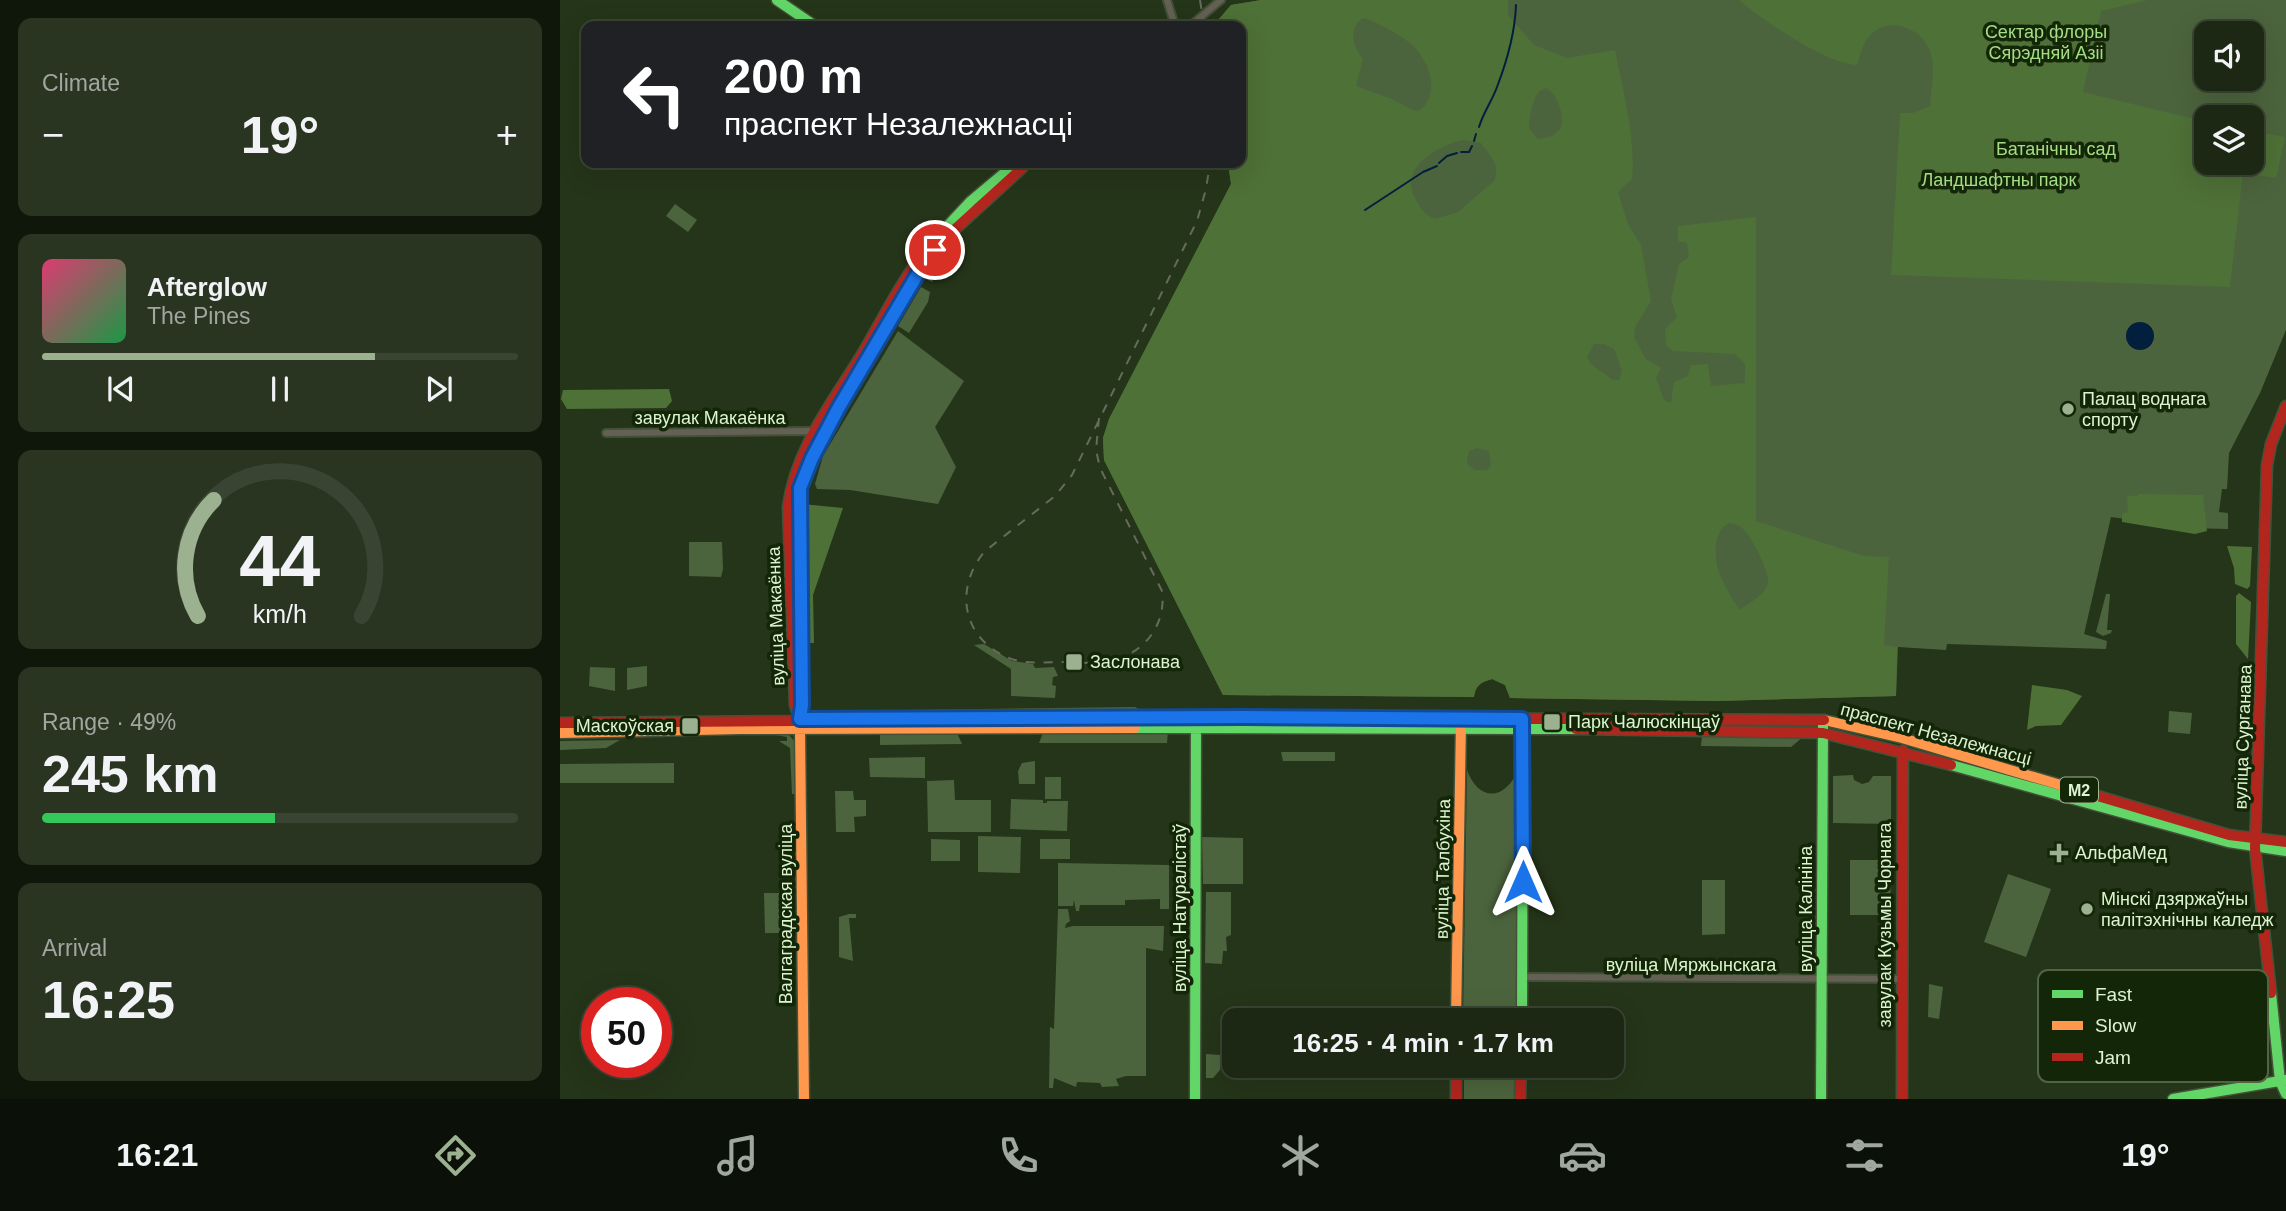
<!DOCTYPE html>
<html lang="en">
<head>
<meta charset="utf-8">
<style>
	body { margin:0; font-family:Arial,sans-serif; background:#293421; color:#f1f3f6; height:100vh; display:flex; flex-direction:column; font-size:26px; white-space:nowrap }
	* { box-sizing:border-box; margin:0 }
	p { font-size:23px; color:#a0a6a0 }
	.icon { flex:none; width:38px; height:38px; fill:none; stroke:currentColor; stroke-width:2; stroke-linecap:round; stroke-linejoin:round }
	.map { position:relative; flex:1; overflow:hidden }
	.side { display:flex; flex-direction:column; gap:18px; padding:18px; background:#0f160a; width:560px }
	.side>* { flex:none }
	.guide { position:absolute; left:21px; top:21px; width:665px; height:147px; border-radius:14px; box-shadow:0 7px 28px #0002,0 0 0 2px #3a4433; background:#202124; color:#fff; overflow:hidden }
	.buttons { position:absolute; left:1634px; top:21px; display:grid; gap:14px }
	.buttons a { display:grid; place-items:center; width:70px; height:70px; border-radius:14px; background:#1c2813; box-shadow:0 7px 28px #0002,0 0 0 2px #3a4433; font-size:35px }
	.speed { position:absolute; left:21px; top:987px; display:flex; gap:14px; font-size:35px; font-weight:700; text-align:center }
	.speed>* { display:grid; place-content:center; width:91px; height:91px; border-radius:50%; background:#1c2813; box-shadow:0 7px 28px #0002,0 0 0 2px #3a4433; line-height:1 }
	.speed .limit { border:10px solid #d22; background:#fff; color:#111 }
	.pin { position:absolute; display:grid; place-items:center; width:60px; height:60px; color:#fff; margin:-30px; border:4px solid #fff; border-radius:50%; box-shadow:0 2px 7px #0007 }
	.me { position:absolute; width:77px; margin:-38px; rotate:0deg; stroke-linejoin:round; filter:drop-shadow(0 0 5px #0008) }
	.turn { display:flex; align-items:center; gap:24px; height:147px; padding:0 28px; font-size:32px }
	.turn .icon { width:91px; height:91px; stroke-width:2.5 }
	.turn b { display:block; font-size:49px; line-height:60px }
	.big { font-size:52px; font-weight:600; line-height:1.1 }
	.side .widget { flex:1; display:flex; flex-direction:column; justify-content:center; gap:10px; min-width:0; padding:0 24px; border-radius:14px; background:#293421 }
	.side .dial { align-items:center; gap:0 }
	.dial svg { height:182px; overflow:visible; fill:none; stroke:#3a4433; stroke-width:7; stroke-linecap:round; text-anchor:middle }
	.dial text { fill:#f1f3f6; stroke:none }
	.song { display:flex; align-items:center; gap:21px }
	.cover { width:84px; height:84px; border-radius:10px; background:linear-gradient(135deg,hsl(340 70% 55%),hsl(140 70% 35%)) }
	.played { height:7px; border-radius:4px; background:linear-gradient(90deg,#9cb18f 70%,#3a4433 70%) }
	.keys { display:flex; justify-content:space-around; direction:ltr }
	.heat { display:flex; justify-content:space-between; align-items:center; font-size:38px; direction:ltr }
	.charge { height:10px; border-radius:5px; background:linear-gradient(90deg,#34c759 49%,#3a4433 0) }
	.trip { position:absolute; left:662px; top:1008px; width:402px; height:70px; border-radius:14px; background:#1c2813; box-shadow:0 7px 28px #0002,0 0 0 2px #3a4433; font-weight:600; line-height:70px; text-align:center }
	.dock { display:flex; height:112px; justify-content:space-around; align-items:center; background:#0b1008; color:#a0a6a0 }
	.dock .icon { width:49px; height:49px }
	.dock .current { color:#9cb18f }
	.dock b { font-size:32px; color:#f1f3f6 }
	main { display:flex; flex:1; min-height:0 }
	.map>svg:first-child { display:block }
	.green { fill:#4c643d; fill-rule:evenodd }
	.forest { fill:#4e7137; fill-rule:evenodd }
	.water { fill:#031f3e }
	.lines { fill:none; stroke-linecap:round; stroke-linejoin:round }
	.stream { stroke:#031f3e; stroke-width:2 }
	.street-casing { stroke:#435139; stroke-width:10 }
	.fast-casing { stroke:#435139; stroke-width:13 }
	.slow-casing { stroke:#435139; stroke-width:13 }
	.jam-casing { stroke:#435139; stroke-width:13 }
	.street { stroke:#646054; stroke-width:6 }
	.fast { stroke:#63d668; stroke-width:10 }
	.slow { stroke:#ff974d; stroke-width:10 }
	.jam { stroke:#b3261e; stroke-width:10 }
	.rail { stroke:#666b5a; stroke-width:2; stroke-dasharray:9 9; stroke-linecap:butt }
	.route-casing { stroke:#114b97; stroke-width:18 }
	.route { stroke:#1a73e8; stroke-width:12 }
	.poi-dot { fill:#9cb18f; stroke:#142608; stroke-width:2.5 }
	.labels { text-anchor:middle; stroke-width:7; stroke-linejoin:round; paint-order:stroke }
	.shield { fill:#142608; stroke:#a0b693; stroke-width:2 }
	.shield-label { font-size:16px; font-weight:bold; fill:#dcf4cf }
	.park-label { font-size:18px; fill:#a5dd85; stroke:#142608 }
	.poi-label { font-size:18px; fill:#dcf4cf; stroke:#142608; text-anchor:start }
	.street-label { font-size:18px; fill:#dcf4cf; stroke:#142608 }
	.key { fill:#142608; stroke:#506444; stroke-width:2 }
	.key-label { font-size:19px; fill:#dcf4cf }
</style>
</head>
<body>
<main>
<section class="side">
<div class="widget"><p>Climate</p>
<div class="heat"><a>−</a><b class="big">19°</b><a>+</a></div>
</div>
<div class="widget">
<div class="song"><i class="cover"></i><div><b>Afterglow</b><p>The Pines</p></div></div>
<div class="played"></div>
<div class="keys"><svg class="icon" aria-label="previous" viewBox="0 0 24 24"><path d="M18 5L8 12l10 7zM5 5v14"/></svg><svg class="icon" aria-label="pause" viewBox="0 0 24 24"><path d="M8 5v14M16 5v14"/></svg><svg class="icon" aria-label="next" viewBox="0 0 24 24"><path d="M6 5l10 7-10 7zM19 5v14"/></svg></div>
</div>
<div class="widget dial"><svg viewBox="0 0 100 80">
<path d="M14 69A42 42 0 1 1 86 69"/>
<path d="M14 69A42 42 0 0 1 21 18" stroke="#9cb18f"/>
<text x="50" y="56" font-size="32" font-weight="700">44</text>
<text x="50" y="72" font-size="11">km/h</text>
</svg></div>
<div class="widget"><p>Range · 49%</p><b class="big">245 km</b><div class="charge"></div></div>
<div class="widget"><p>Arrival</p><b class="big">16:25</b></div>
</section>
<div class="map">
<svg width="1726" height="1099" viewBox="0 0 1726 1099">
	<rect width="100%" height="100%" fill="#253519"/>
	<path class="green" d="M701,0h1025v330l-26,63 -31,60 -2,36h-5l-3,23 9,1v16l-40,-1 -77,-11 -27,117 23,7 -1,8 -159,-5 -1,6 -48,-3 -2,49 -179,5 -207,-3 -5,-13 -13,-6c-11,3 -17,7 -18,18l-251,-2 -119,-235 -1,-22 6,-19 122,-235 -3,-21h13v-137h-28l18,-21zM1647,33h45v46h-45zM1647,117h45v46h-45z
		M115,204l22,16 -9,12 -22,-16z
		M385,253l12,6 -8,12 -8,-4 -9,15 -6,-3z
		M361,287l9,5 -2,10 -19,31 -11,-7z
		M338,331l66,50 -29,46 21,40 -18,37 -88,-14 -33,-1 -2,-5 8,-28z
		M129,542h33l1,27 -2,8 -32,-1z
		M1546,594h4l-3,36h5l-1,3 -8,3 -7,-4z
		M424,644l28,17 21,3 2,4 19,-1 4,9 -5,1 -1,8 4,1 -1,12 -44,-2v-27l-37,-24z
		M87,666v20l-20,4v-22z
		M30,667l25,1v23l-26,-5z
		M575,707l5,3 -1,4h-308l-1,-3z
		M1609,711l23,2 -2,21 -22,-2z
		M608,732l-1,11h-128l4,-10z
		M320,733h77l5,11 -82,1z
		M216,735h13l6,7 2,52h-5l-2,-46 -11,-7h8v-4z
		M1142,736l101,1 -12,10 -90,-1z
		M60,740l-14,8 -46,2v-9z
		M721,752h54v9h-52z
		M365,757v21l-55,-1 -1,-19z
		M475,761v23h-16l-1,-13 4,-8z
		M114,763v20h-114v-19z
		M907,770c11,31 37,31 50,2l-1,248h-53z
		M1293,775l1,5 8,4 7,-2 4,-6h18v48l-58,-1v-47z
		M485,777h16v22h-16z
		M394,780l1,20h36v32h-63l-1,-51z
		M275,791h18l1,9h12v16l-12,1 1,15h-19z
		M451,799l32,1v3h4v-2h21l-1,30 -57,-2z
		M418,836l43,1 -1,36 -42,-1z
		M642,837l41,1v46h-40z
		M371,839l29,1v21h-29z
		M480,839h30v20h-30z
		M1290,860h41l-1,55h-40z
		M498,863l111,2v44h-9v-10l-35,1v5h-45l-1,6h-3l-2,-11 -1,6h-15z
		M1448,874l43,15 -25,68 -42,-15z
		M1142,880h23v54l-23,1z
		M646,892h25v43l-5,2 1,14h-4l-1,13 -17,-1z
		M204,893h21l1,40h-21z
		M498,909h10l2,12 -4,3 -1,4 8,-2h91l-1,25 -17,-3v128h-20l-10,3 3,7 -17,1 -2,-4 -23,-1 -1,5 -22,-9 -1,10h-4l1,-61 4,2z
		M289,914h7v4h-7l4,43 -14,-4v-40z
		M1369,984l14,3 -4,32 -11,-2z
		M646,1054l15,1 -1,15 -7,8h-7z
		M904,1066h52v33h-52z"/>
	<path class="forest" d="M701,0h247v15l26,30 33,13 48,-8c8,41 21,87 17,129l-14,13 10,32 13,21 10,56 -16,26 -1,10 12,22 15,9 -5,10 8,22 7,3 3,-21 14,-6 3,-11 17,-1 3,22 34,-3v-19l-10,-10 -62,-3 -7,-6 -1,-16 12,-12 -6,-18 8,-35 10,-7 -2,-14 -9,-2v-15l78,-9v304l108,35 25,1 -5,88 13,2 -1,49 -179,5 -207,-3 -5,-13 -13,-6c-11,3 -17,7 -18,18l-251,-2 -119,-235 -1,-22 6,-19 122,-235 -3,-21h13v-137h-28l18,-21zM804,18c13,4 39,18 49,28 16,15 28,47 7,64l-6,1 -22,-12 -36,-13 7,-27c-10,-11 -16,-33 1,-41zM986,88c11,4 21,32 13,42 -6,7 -13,8 -21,9l-9,-11c1,-13 4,-38 17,-40zM903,140l18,3c9,13 20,22 13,38l-36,31 -23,7c-11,-5 -13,-9 -19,-19 -19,-32 21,-54 47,-60zM1034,344h10l10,5 8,22 -3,9h-6l-21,-15 -5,-8zM917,448l12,3 2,14 -4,5h-12l-7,-5 -1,-6 2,-8zM1170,523c6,1 11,3 15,8 7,7 25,42 23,52 -3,12 -19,20 -28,27 -7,-10 -15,-23 -20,-35 -6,-14 -8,-46 10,-52z
		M1179,0h409l-47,11 -18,81 124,30v41h45v-32l33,6 -9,41 -33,-5 -13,114 -339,-12 9,-162h13l17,-7c1,-16 6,-39 0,-55 -7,-21 -37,-34 -55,-20 -12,9 -14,21 -18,34 -32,-2 -93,-44 -118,-65z
		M109,389l3,12 -6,7 -99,1 -6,-10 2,-9z
		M1578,494l65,1 4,36 -12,3 -73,-12v-8l6,-2 -1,-15 3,-2 7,2z
		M242,504l41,4 -30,87 1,48h-10z
		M1667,546l25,1 -2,39 -3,3 -12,-5 -1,-16z
		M1679,593l12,9 -3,57 -12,-15v-48z
		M1472,685l35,5 15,6 -21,29 -25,1 -9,4z"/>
	<path class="water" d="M1566 336a14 14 0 1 1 28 0a14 14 0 1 1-28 0Z"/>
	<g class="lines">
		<path class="stream" d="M919,127c4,-14 13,-26 18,-40 10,-26 18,-55 19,-82
			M914,141l2,-7
			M901,152h8l3,-6
			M879,163l8,-7 10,-3
			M805,210l58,-38 14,-6"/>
		<g class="street-casing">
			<path id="street" d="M607,0l8,26
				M630,26l31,-26
				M46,433l203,-2 5,2
				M962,977l379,2"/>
		</g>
		<g class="fast-casing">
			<path id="fast" d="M217,0l38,26
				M368,247l43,-46 44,-37
				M242,690l-2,-202c22,-55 53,-105 83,-156 21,-35 40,-73 70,-101
				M575,728l441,1
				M1391,765l277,77 58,9
				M1711,993l9,88 6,13
				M962,1020l1,-297
				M635,1099l1,-377
				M1261,1099l2,-374
				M1613,1099l113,-19"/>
		</g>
		<g class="slow-casing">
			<path id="slow" d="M242,690l-2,39 4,370
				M496,719l284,-1
				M1264,720l78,18 182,54
				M0,733l180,-4 395,-1
				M896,1020l5,-298"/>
		</g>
		<g class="jam-casing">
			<path id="jam" d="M393,231l69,-63 -7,-5
				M239,717l-4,-12 -7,-198c8,-59 45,-105 75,-154 21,-36 39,-73 65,-106
				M780,718l484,2
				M0,723l496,-4
				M1016,729l247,4 128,32
				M1524,792l145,43 57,7
				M1711,993l-16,-145 12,-383 4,-21 15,-38
				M896,1066v33
				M960,1099l1,-33
				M1342,1099l1,-348"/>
		</g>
		<use href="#street" class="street"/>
		<use href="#fast" class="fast"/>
		<use href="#slow" class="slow"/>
		<use href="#jam" class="jam"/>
		<path class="rail" d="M640,0l4,26
			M539,418l-3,32 4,18 62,123c5,36 -21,66 -57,71 -14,2 -29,0 -43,0 -18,0 -36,3 -53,-4 -47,-19 -55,-69 -25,-106l71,-56 17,-21 125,-254 9,-32 4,-26"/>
	</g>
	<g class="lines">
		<g class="route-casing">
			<path id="route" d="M375,250l-12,15 -84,142 -27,51 -12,30 2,217 -2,14 443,-2 279,2 1,163"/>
		</g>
		<use href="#route" class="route"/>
	</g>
	<g class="poi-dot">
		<circle cx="1508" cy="409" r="7"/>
		<rect x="505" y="653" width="18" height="18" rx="3.5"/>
		<rect x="983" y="713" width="18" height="18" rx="3.5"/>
		<rect x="121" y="717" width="18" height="18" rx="3.5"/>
		<path d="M1495.5 842.5h7v7h7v7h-7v7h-7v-7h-7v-7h7z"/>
		<circle cx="1527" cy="909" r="7"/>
	</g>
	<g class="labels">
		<rect class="shield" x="1500" y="777.5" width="38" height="25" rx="5"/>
		<g class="shield-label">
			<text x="1519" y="796">М2</text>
		</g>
		<g class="park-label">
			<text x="1486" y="38">Сектар флоры<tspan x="1486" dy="21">Сярэдняй Азіі</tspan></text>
			<text x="1496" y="155">Батанічны сад</text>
			<text x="1439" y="186">Ландшафтны парк</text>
		</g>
		<g class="poi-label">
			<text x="1522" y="405">Палац воднага<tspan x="1522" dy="21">спорту</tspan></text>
			<text x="530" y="668">Заслонава</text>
			<text x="1008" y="728">Парк Чалюскінцаў</text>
			<text x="114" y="732" text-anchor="end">Маскоўская</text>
			<text x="1515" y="859">АльфаМед</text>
			<text x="1541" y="905">Мінскі дзяржаўны<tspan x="1541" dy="21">палітэхнічны каледж</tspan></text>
		</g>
		<g class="street-label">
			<text x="150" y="424">завулак Макаёнка</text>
			<text transform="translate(216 616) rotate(-92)" y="6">вуліца Макаёнка</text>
			<text transform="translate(1376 734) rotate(15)" y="6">праспект Незалежнасці</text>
			<text transform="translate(1683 737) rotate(-88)" y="6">вуліца Сурганава</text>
			<text transform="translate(883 869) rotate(-89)" y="6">вуліца Талбухіна</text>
			<text transform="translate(620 908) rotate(-90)" y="6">вуліца Натуралістаў</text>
			<text transform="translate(1246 909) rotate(-90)" y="6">вуліца Калініна</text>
			<text transform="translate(226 914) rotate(-90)" y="6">Валгаградская вуліца</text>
			<text transform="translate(1325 925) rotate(-90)" y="6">завулак Кузьмы Чорнага</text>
			<text x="1131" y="971">вуліца Мяржынскага</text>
		</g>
	</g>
	<rect x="1478" y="970" width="230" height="112" rx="10" class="key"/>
	<rect x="1492" y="990" width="31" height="8" fill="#63d668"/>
	<rect x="1492" y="1021" width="31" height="9" fill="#ff974d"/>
	<rect x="1492" y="1053" width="31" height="8" fill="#b3261e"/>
	<g class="key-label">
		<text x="1535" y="1001">Fast</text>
		<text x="1535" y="1032">Slow</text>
		<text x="1535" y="1064">Jam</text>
	</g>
</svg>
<div class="buttons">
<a><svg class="icon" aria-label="sound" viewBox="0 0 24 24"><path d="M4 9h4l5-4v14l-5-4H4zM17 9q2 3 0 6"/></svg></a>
<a><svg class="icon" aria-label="layers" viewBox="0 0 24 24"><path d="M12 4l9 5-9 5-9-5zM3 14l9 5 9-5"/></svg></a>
</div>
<div class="speed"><div class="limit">50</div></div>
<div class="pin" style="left:375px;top:250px;background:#d93025"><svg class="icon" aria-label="arrive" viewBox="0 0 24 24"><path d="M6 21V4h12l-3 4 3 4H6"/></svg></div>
<svg class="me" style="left:963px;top:882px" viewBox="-20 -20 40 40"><path d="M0-17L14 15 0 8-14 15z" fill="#1a73e8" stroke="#fff" stroke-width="4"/></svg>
<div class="trip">16:25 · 4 min · 1.7 km</div>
<div class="guide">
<div class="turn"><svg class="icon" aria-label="left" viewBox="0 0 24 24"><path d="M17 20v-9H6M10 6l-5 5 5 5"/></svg><div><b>200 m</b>праспект Незалежнасці</div></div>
</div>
</div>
</main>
<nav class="dock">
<b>16:21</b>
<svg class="icon current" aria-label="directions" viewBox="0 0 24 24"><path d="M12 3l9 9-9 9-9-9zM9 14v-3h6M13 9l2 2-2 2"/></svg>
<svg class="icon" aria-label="music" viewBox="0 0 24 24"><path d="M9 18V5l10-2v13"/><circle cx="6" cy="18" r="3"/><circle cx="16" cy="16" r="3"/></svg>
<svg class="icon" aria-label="phone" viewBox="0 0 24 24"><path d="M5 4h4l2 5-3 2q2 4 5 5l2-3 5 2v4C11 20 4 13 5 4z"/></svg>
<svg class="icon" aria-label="climate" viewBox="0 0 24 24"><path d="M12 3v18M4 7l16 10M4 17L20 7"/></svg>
<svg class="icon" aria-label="car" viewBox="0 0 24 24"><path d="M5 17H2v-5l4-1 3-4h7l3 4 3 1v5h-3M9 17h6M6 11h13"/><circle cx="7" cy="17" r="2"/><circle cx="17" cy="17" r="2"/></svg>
<svg class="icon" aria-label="filters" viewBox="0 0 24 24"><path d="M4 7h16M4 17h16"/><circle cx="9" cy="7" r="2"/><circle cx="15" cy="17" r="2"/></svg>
<b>19°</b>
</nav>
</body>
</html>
